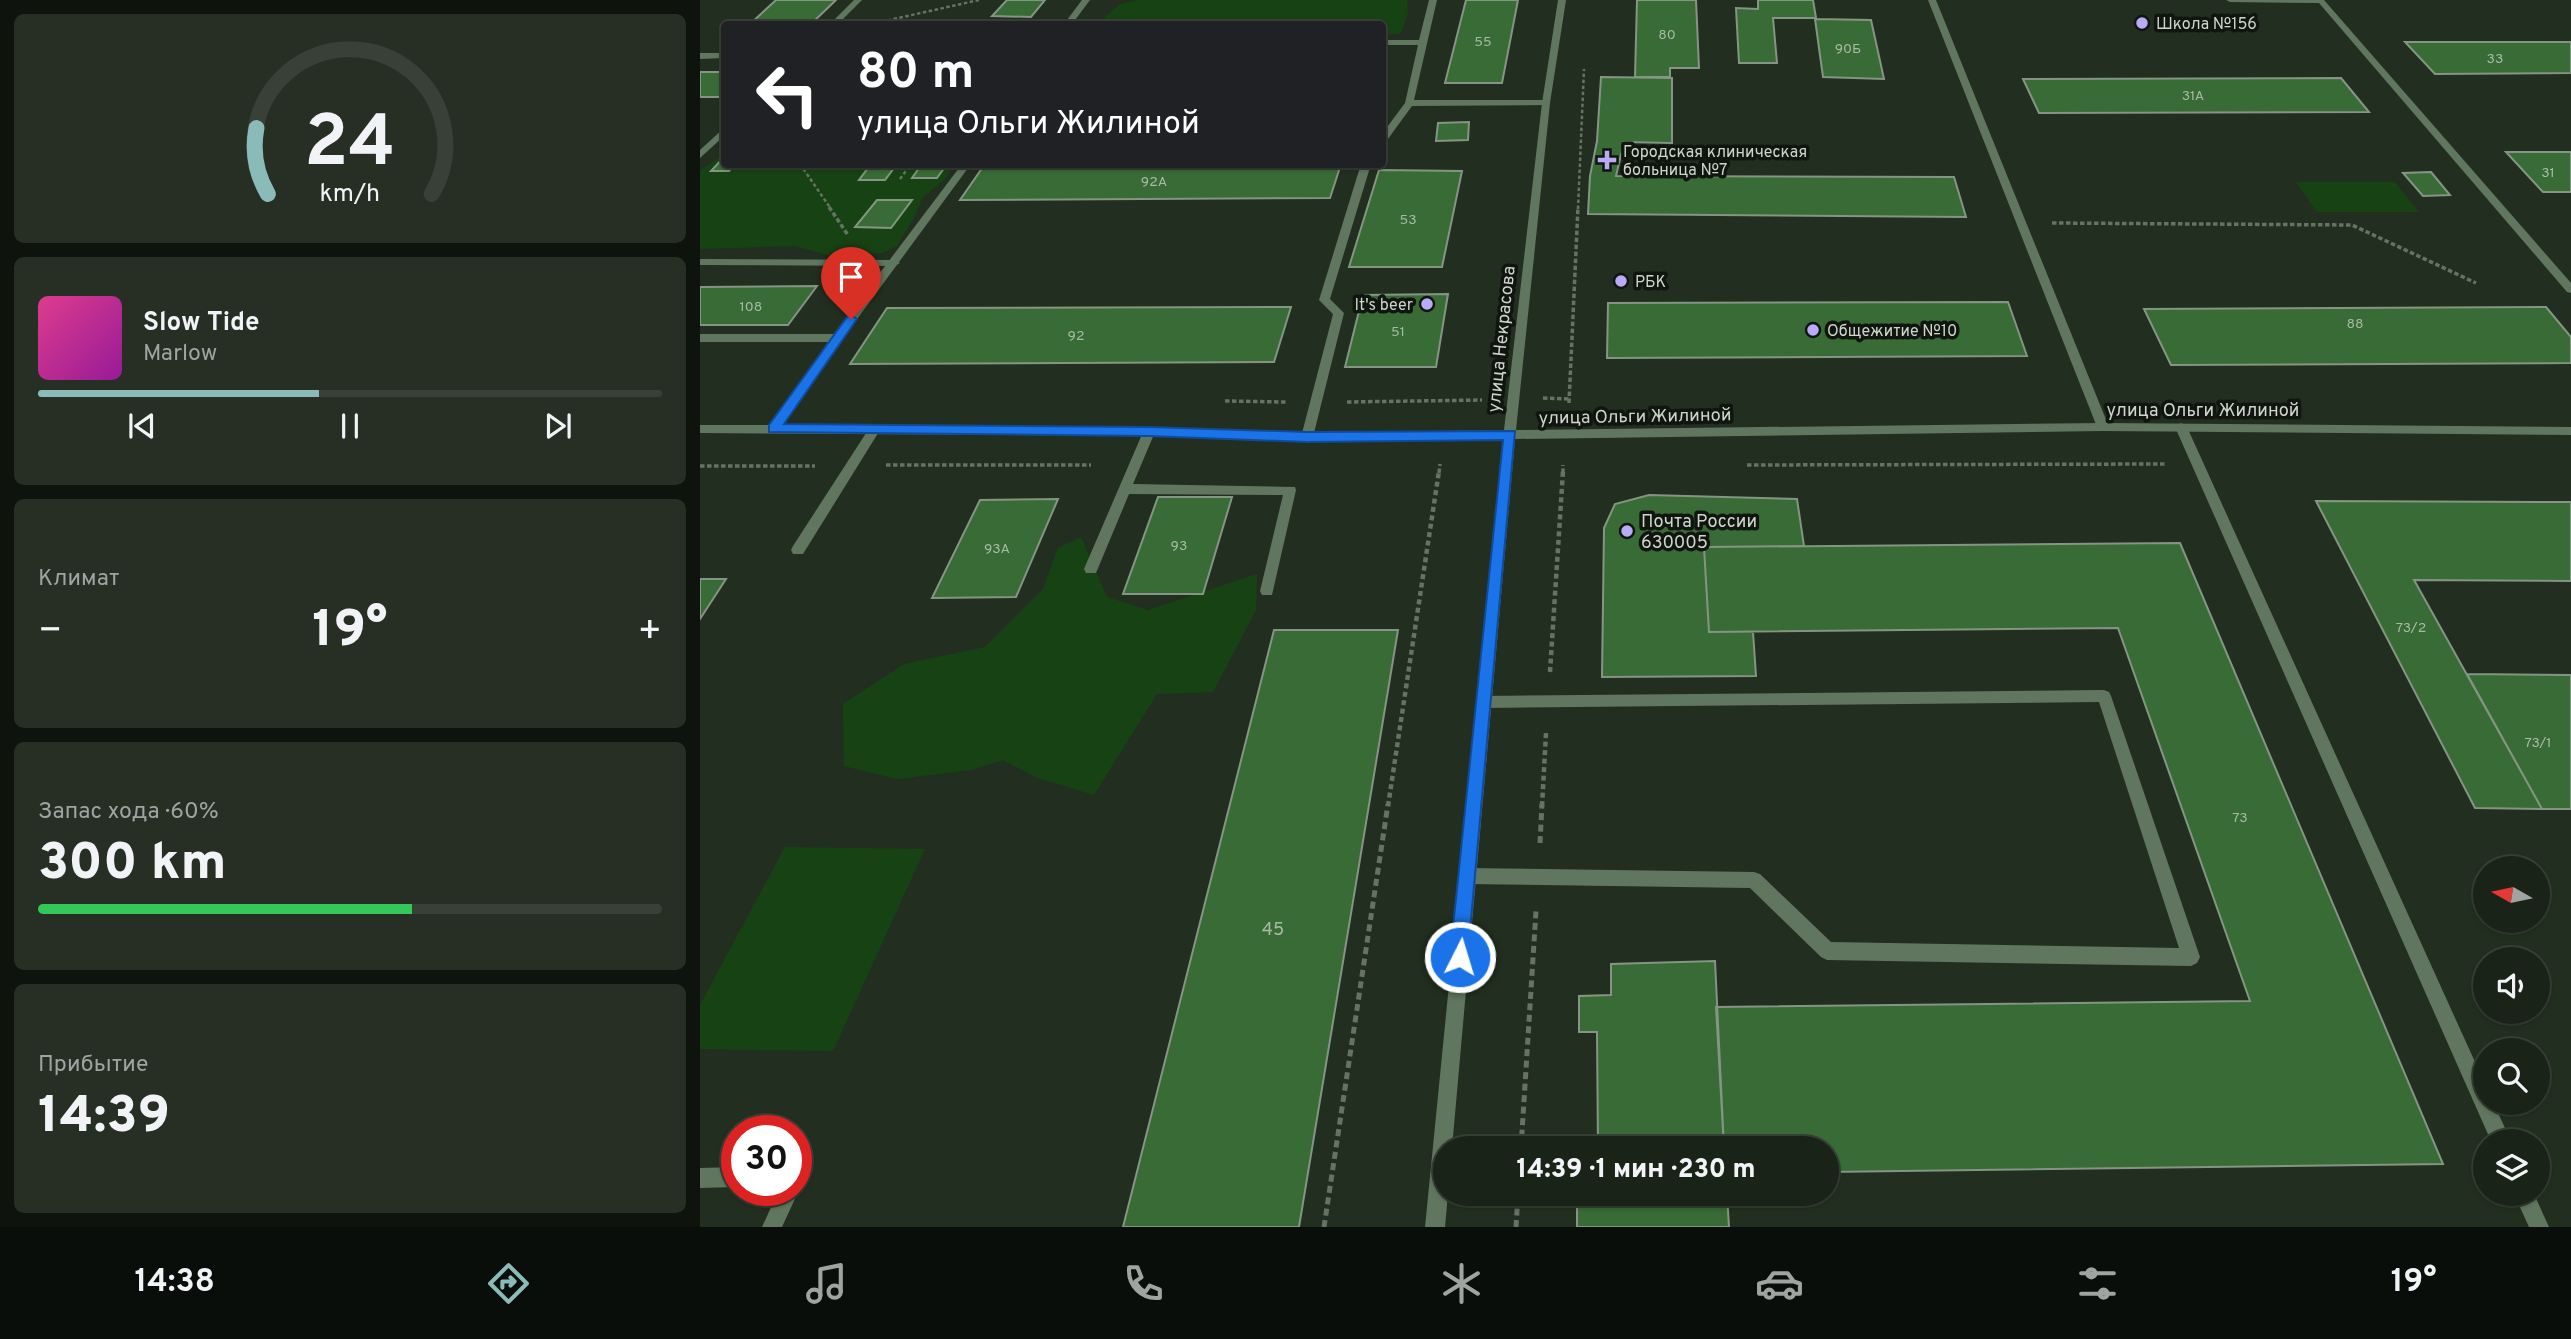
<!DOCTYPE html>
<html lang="ru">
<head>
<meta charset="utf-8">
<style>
	body { margin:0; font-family:Overpass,sans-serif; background:#272f25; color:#f1f3f6; height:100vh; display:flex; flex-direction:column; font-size:26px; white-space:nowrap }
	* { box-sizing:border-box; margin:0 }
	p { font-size:23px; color:#9fa4a2 }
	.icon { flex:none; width:38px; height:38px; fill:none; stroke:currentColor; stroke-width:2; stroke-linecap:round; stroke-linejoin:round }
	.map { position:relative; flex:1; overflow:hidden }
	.side { display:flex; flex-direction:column; gap:14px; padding:14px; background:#0e130d; width:700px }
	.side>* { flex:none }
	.top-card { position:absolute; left:21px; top:21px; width:665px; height:147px; border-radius:7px; box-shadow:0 2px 5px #0004,0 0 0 2px #384037; background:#202124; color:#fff; overflow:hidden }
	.needle { width:46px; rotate:279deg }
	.controls { position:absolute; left:1773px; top:856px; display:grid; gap:14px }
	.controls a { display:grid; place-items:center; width:77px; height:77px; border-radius:50%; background:#1a2318; box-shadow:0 2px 5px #0004,0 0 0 2px #384037; font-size:35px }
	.speed { position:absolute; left:21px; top:1115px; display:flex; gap:14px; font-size:35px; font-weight:700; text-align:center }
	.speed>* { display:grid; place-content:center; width:91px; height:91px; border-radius:50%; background:#1a2318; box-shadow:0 2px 5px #0004,0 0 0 2px #384037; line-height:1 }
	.speed .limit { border:10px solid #d22; background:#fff; color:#111 }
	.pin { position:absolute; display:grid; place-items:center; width:60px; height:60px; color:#fff; margin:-72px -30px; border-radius:50% 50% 50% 0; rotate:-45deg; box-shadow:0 0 7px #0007 }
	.pin .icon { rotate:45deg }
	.me { position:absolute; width:77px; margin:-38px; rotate:5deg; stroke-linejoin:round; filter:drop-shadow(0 0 5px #0008) }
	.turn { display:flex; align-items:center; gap:24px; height:147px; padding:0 21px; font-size:32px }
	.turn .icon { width:91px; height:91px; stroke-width:2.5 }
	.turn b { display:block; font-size:49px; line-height:60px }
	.big { font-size:52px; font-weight:800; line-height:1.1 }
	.side .widget { flex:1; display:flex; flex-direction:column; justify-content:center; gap:10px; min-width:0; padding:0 24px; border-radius:10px; background:#272f25 }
	.side .dial { align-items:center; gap:0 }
	.dial svg { height:182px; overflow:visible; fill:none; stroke:#384037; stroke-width:7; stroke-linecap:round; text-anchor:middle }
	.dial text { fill:#f1f3f6; stroke:none }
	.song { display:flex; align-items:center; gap:21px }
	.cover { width:84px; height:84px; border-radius:10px; background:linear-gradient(135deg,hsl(330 70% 55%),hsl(300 70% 35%)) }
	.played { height:7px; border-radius:4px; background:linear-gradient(90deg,#8bbbb9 45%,#384037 45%) }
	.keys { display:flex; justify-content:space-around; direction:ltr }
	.heat { display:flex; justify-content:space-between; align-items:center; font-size:38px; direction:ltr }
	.charge { height:10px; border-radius:5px; background:linear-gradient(90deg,#34c759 60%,#384037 0) }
	.trip { position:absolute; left:733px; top:1136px; width:406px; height:70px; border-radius:35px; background:#1a2318; box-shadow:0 2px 5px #0004,0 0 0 2px #384037; font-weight:800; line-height:70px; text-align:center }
	.dock { display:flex; height:112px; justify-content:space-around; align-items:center; background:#0a0e0a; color:#9fa4a2 }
	.dock .icon { width:49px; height:49px }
	.dock .selected { color:#8bbbb9 }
	.dock b { font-size:32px; color:#f1f3f6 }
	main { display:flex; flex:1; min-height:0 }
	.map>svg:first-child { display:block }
	.green { fill:#174314 }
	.building { fill:#386b35; stroke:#859583; stroke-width:2 }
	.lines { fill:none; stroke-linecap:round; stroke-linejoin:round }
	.path-far3 { stroke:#677265; stroke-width:2.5; stroke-dasharray:3.5 2.5; stroke-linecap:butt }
	.path-far2 { stroke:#677265; stroke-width:3.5; stroke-dasharray:4.5 2.5; stroke-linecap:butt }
	.path-far1 { stroke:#677265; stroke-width:4.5; stroke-dasharray:5 3.5; stroke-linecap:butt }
	.path { stroke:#677265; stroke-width:5; stroke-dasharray:7 4.5; stroke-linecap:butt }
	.lane { fill:#60765e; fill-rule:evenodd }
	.street { fill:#60765e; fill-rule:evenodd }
	.route { fill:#1a73e8; stroke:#114b97; stroke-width:2 }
	.poi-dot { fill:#b9abf7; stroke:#10160f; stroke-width:2.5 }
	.labels { text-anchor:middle; stroke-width:7; stroke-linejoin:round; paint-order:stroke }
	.number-label { font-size:14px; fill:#a8baa6 }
	.far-poi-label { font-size:16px; fill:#cdd5cc; stroke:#10160f; text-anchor:start }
	.street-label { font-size:18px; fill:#cdd5cc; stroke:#10160f }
	.poi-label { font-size:18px; fill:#cdd5cc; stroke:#10160f; text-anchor:start }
	.near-number-label { font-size:18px; fill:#a8baa6 }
</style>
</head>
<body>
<main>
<section class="side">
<div class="widget dial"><svg viewBox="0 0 100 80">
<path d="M14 69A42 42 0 1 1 86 69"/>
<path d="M14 69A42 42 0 0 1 9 40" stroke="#8bbbb9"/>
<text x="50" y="56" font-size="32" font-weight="700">24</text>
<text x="50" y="72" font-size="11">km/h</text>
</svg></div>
<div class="widget">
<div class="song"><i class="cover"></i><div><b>Slow Tide</b><p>Marlow</p></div></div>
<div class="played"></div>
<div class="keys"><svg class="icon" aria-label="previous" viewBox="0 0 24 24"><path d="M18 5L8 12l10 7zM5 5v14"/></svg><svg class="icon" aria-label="pause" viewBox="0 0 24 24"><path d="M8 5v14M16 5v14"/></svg><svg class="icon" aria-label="next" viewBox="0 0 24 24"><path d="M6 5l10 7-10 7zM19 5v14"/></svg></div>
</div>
<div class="widget"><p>Климат</p>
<div class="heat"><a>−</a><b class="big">19°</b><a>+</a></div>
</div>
<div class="widget"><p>Запас хода · 60%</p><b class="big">300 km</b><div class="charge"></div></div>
<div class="widget"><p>Прибытие</p><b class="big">14:39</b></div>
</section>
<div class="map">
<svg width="1871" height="1227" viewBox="0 0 1871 1227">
	<rect width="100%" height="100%" fill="#222f20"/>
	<path class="green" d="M438,0h269l1,13 -7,20 -18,2 -1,-11h-277l-1,-6 16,-14z
		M24,154v10l232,1 -11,14 -23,19 -7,18 -18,30 -15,7 -47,4 -40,-11 -95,3v-78z
		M1596,182h99l24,30h-102z
		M381,537l26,60 41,13 109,-36 -1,36 -43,82 -56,2 -63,101 -56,-17 -35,-18 -32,10 -74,9 -53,-13 -1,-62 61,-40 81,-17 58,-58 15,-41z
		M85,847l140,2 -92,202 -133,-2v-44z"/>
	<path class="building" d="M76,0h60l-25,24h-61z
		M307,0h38l-14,17 -39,-1z
		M766,0h52l-16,83h-57z
		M937,0h59l3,68h-29v9h-35z
		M1058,0h55l3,18h-43l4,45h-38l-3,-55 22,1z
		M1115,19l56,1 13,59 -61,-2z
		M1705,42h166v31l-136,1z
		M0,72h24v25h-24z
		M901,77l71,1v65l-48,-1 -8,34 338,1 12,40 -378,-3 2,-38 7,-35z
		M1641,78l28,34 -330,1 -16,-34z
		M769,122l-1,18 -32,1 2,-18z
		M1806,152h65v40h-28z
		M24,157v7h11l-6,7h-18z
		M171,164h26l-12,16h-26z
		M222,164h25l-10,14h-25z
		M285,164h356l-11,34 -370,2z
		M679,170l83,1 -20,96h-93z
		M1731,172l19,23 -27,1 -20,-23z
		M177,200h35l-21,28 -36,-1z
		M117,286l-29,39h-88v-38z
		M748,294l-12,73h-91l18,-72z
		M1308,302l19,54 -420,2 1,-55z
		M591,307l-17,55 -424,2 37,-56z
		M1846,307l25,30v26l-400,2 -27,-56z
		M949,495l148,4 7,47 -100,1 5,85h44l3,44 -154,1 2,-149 11,-24z
		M458,497h74l-29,97h-80z
		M358,499l-42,98 -84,1 48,-98z
		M1616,501l255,1v79l-157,-1 128,229 -67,-1z
		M1480,543l263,621 -616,8v-24h-103l-8,-141 534,-6 -132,-373 -409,4 -5,-85z
		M0,579h26l-26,40z
		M574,630h124l-99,597h-176z
		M1767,674l104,1v134h-29z
		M1015,961l9,187h-126l-1,-116h-18v-36l32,-1v-31z
		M877,1194h150l2,33h-152z"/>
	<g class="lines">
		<path class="path-far3" d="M176,23l103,-23
			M100,164l31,45
			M200,179l11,-15
			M878,209l6,-140"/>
		<path class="path-far2" d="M129,207l19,28
			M1352,223l300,2 124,58
			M843,398l27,1
			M525,401l61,1
			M647,402l135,-2
			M869,403l9,-196
			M186,465h205
			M1047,465l418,-1
			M0,466h115
			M739,473l1,-9
			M863,473v-8"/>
		<path class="path-far1" d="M850,672l13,-201
			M688,806l51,-335
			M842,806l4,-73"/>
		<path class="path" d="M840,843l2,-39
			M821,1148l15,-237
			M624,1227l64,-423
			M816,1227l2,-33"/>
		<path class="lane" d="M154,0h8l-24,24h-8z
			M729,0h8l-23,100h132l3,1v4l-137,1 -27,37 -3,1v-10l23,-31 13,-58h-36v-5h37z
			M1228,0h8l173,427 -2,3 -4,1 -6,-4z
			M1526,0h98l247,283v10l-4,-1 -248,-289 -89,-1z
			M0,53h24v5l-24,1z
			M24,128v8l-24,22v-8z
			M661,164h10l-41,135 14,14 -31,124 -6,4 -6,-4 32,-123 -14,-14z
			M0,259l195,1 5,3 -5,3 -195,-1z
			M0,334h137l6,4 -6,4h-137z
			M1481,423l6,4 298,657v18h8l18,39h-20l-316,-714z
			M174,426l6,4 -77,124h-10l-2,-4 2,-4 77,-119z
			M449,428l6,4 -22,52 162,3 1,3 -24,105h-10l-2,-4 23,-96 -154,-1 -33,79h-10l-2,-4 59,-137z
			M1404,690l5,2 2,4 89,261 -3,6 -6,3 -364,-6 -6,-3 -71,-69 -283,-4 -6,-2 -2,-6 2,-6 6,-2 287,4 6,2 71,68 348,6 -80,-246 -615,6 -5,-1 -2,-5 2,-5 5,-1z
			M37,1167v20l-37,1v-20z
			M96,1184l3,6 -17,37h-20l17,-37h17z
			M1814,1194h20l15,33h-20z"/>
		<path class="street" d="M382,0h8l-18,24h-8z
			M858,0h8l-16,103 -34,327 587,-7 468,4v8l-468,-4 -588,8 -63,709h-6v46h2l-3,33h-20l78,-788 -196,2 -158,-5 -449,-3v-8h70l63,-90 129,-171h9l-130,177 -58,84 366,3 158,5 197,-3 38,-327z"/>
	</g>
	<path class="route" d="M151,315l6,4 -73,105 365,3 158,5 208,-1 -48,533 -7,3 -7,-3 -3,-7 53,-517 -196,2 -158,-6 -380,-4v-7l78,-108z"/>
	<g class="poi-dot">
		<circle cx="1442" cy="23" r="7"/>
		<path d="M903.5 149.5h7v7h7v7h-7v7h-7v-7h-7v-7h7z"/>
		<circle cx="921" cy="281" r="7"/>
		<circle cx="727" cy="304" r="7"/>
		<circle cx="1113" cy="330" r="7"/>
		<circle cx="927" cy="531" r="7"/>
	</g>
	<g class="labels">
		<g class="number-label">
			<text x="967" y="39">80</text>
			<text x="783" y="46">55</text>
			<text x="1148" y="53">90Б</text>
			<text x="1795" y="63">33</text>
			<text x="1493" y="100">31А</text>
			<text x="1848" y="177">31</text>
			<text x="454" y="186">92А</text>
			<text x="708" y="224">53</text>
			<text x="51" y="311">108</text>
			<text x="1655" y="328">88</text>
			<text x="698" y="336">51</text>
			<text x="376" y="340">92</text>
			<text x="479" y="550">93</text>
			<text x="297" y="553">93А</text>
			<text x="1711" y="632">73/2</text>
			<text x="1838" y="747">73/1</text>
			<text x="1540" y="822">73</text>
		</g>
		<g class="far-poi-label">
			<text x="1456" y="29">Школа №156</text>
			<text x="923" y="157">Городская клиническая<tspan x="923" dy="18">больница №7</tspan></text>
			<text x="935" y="287">РБК</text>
			<text x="713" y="310" text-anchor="end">It's beer</text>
			<text x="1127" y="336">Общежитие №10</text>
		</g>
		<g class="street-label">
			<text transform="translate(801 339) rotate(-84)" y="6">улица Некрасова</text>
			<text x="1503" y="416">улица Ольги Жилиной</text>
			<text transform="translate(935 416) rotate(-1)" y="6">улица Ольги Жилиной</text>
		</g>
		<g class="poi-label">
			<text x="941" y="527">Почта России<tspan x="941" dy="21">630005</tspan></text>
		</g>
		<g class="near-number-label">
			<text x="573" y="935">45</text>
		</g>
	</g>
</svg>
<div class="controls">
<a><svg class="needle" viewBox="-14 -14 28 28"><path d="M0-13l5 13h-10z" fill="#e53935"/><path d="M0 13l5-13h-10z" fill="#9fa4a2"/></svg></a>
<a><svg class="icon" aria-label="sound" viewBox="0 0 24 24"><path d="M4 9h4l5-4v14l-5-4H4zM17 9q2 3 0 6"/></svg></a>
<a><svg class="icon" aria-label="search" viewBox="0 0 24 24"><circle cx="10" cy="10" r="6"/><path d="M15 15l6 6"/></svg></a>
<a><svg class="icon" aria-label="layers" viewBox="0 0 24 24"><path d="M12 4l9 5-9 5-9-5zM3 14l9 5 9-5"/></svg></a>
</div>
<div class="speed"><div class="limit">30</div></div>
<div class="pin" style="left:151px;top:319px;background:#d93025"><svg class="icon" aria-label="arrive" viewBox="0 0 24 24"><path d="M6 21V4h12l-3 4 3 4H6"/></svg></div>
<svg class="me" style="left:760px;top:957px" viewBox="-20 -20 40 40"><circle r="17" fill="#1a73e8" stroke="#fff" stroke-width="3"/><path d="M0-11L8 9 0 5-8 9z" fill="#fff"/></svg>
<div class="trip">14:39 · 1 мин · 230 m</div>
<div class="top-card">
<div class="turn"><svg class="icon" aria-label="left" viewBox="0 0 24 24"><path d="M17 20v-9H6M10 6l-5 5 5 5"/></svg><div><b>80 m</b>улица Ольги Жилиной</div></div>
</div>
</div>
</main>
<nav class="dock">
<b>14:38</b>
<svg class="icon selected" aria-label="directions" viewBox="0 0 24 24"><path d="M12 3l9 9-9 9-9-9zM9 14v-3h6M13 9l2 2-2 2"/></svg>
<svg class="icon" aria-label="music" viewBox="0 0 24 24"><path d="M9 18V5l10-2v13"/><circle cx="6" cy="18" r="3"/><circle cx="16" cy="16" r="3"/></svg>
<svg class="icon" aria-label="phone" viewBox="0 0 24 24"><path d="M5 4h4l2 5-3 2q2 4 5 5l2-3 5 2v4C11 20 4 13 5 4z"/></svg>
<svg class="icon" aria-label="climate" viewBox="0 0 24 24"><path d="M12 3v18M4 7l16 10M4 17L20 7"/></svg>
<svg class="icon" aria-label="car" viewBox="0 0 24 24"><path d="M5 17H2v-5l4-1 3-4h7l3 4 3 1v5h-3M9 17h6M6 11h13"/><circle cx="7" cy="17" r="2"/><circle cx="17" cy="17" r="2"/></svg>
<svg class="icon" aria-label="filters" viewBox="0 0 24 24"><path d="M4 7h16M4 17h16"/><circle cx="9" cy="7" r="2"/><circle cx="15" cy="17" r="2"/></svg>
<b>19°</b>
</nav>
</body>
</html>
